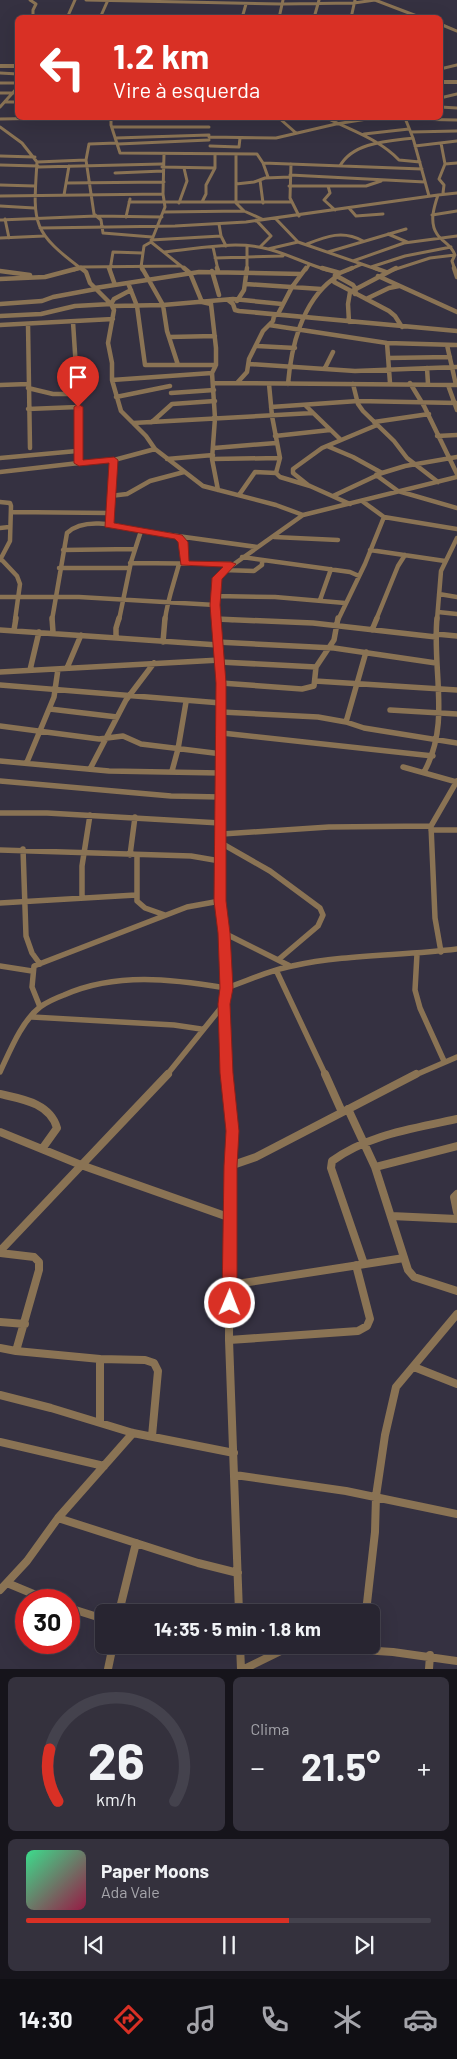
<!DOCTYPE html>
<html lang="pt">
<head>
<meta charset="utf-8">
<style>
	body { margin:0; font-family:Barlow,sans-serif; background:#34313d; color:#f1f3f6; height:100vh; display:flex; flex-direction:column; font-size:19px; white-space:nowrap }
	* { box-sizing:border-box; margin:0 }
	p { font-size:16px; color:#a5a5ab }
	.icon { flex:none; width:28px; height:28px; fill:none; stroke:currentColor; stroke-width:2; stroke-linecap:round; stroke-linejoin:round }
	.map { position:relative; height:1669px; overflow:hidden }
	.panel { display:flex; flex-direction:column; gap:8px; padding:8px; background:#16141b; flex:1 }
	.panel>* { flex:none }
	.banner { position:absolute; left:15px; top:15px; width:428px; height:105px; border-radius:8px; box-shadow:0 5px 20px #0002,0 0 0 1px #44424d; background:#d93025; color:#fff; overflow:hidden }
	.speed { position:absolute; left:15px; top:1589px; display:flex; gap:10px; font-size:25px; font-weight:700; text-align:center }
	.speed>* { display:grid; place-content:center; width:65px; height:65px; border-radius:50%; background:#282531; box-shadow:0 5px 20px #0002,0 0 0 1px #44424d; line-height:1 }
	.speed .limit { border:8px solid #d22; background:#fff; color:#111 }
	.pin { position:absolute; display:grid; place-items:center; width:42px; height:42px; color:#fff; margin:-51px -21px; border-radius:50% 50% 50% 0; rotate:-45deg; box-shadow:0 0 5px #0007 }
	.pin .icon { rotate:45deg }
	.me { position:absolute; width:55px; margin:-28px; rotate:1deg; stroke-linejoin:round; filter:drop-shadow(0 0 4px #0008) }
	.turn { display:flex; align-items:center; gap:18px; height:105px; padding:0 15px; font-size:22px }
	.turn .icon { width:65px; height:65px; stroke-width:2.5 }
	.turn b { display:block; font-size:35px; line-height:42px }
	.big { font-size:38px; font-weight:700; line-height:1.1 }
	.panel .tile { flex:1; display:flex; flex-direction:column; justify-content:center; gap:8px; min-width:0; padding:0 18px; border-radius:8px; background:#34313d }
	.panel .dial { align-items:center; gap:0 }
	.dial svg { height:130px; overflow:visible; fill:none; stroke:#44424d; stroke-width:7; stroke-linecap:round; text-anchor:middle }
	.dial text { fill:#f1f3f6; stroke:none }
	.song { display:flex; align-items:center; gap:15px }
	.cover { width:60px; height:60px; border-radius:8px; background:linear-gradient(135deg,hsl(150 70% 55%),hsl(340 70% 35%)) }
	.played { height:5px; border-radius:2px; background:linear-gradient(90deg,#d93025 65%,#44424d 65%) }
	.keys { display:flex; justify-content:space-around; direction:ltr }
	.heat { display:flex; justify-content:space-between; align-items:center; font-size:28px; direction:ltr }
	.panel .tiles { flex:1; display:grid; gap:8px; grid-template-columns:1fr 1fr }
	.tile:last-child { grid-column:span 2 }
	.trip { position:absolute; left:95px; top:1604px; width:285px; height:50px; border-radius:8px; background:#282531; box-shadow:0 5px 20px #0002,0 0 0 1px #44424d; font-weight:700; line-height:50px; text-align:center }
	.menu { display:flex; height:80px; justify-content:space-around; align-items:center; background:#100f14; color:#a5a5ab }
	.menu .icon { width:35px; height:35px }
	.menu .active { color:#d93025 }
	.menu b { font-size:22px; color:#f1f3f6 }
	.map>svg:first-child { display:block }
	.lines { fill:none; stroke-linecap:round; stroke-linejoin:round }
	.minor-far3 { stroke:#8a7354; stroke-width:3 }
	.minor-far2 { stroke:#8a7354; stroke-width:4.5 }
	.minor-far1 { stroke:#8a7354; stroke-width:5.5 }
	.minor { stroke:#8a7354; stroke-width:8 }
	.tertiary { stroke:#8a7354; stroke-width:4 }
	.route { fill:#d93025; stroke:#8d1f18 }
</style>
</head>
<body>
<div class="map">
<svg width="457" height="1669" viewBox="0 0 457 1669">
	<rect width="100%" height="100%" fill="#353141"/>
	<g class="lines">
		<path class="minor-far3" d="M30,0l6,4 -3,6v8
			M86,0l196,4 72,-1 21,-3 47,18
			M67,18l8,-18
			M100,18l8,-18
			M242,18l4,-14
			M279,18l4,-18
			M314,18l5,-18
			M351,18l4,-18
			M440,24l17,7
			M440,69l17,-4
			M0,73l18,1
			M0,83h18
			M0,93h15
			M440,98l17,-4
			M5,102h13
			M0,107l18,-20
			M440,107l17,1
			M111,118v7l9,28 137,1 6,9 5,14
			M205,118h98
			M279,118l17,15
			M327,118c25,13 52,21 72,42l21,2
			M405,118l8,20 16,58
			M0,119l59,-1
			M406,119l51,1
			M0,127l22,16 15,19c-4,62 -6,69 46,108
			M112,127h97
			M411,132l46,-1
			M364,134l45,-5
			M209,137l67,1 60,-14 37,-6
			M116,138l93,-3
			M117,143l-28,1 -3,16 8,54 7,6 2,13 49,4
			M441,143l4,21 -6,15 5,6 -1,8
			M118,144l91,-4
			M210,146l29,1 1,-9
			M415,146l42,-5
			M164,154l-1,40 2,13 -14,35 35,28
			M236,154v49l8,8 18,8
			M0,156l35,1
			M37,162l49,-2
			M263,163l159,6
			M291,164l-1,34 9,18
			M445,164l12,-1
			M0,165l38,1
			M340,166c13,-24 49,-25 73,-28
			M38,167l124,-3
			M162,167l53,1
			M115,173l48,-2
			M290,175l135,7
			M260,180l3,23
			M67,183l97,-1
			M236,184l18,-2 11,-4 25,-1
			M0,185l35,1
			M289,186h77l15,-5
			M328,186l2,7 -6,7 11,10
			M64,195l5,-29
			M0,196l163,-2
			M129,202h161
			M202,202l4,-8v-9l9,-17v-14
			M179,203l8,-22 -3,-13
			M0,206l34,2
			M349,208l7,8 27,-2
			M164,212l80,-1
			M432,215l25,-4
			M126,217l4,-18
			M5,219l4,19
			M276,219l22,23 81,28
			M0,220l96,-4 66,1
			M256,220l15,16 -11,11
			M219,224l2,12 5,10
			M40,228l135,-2 71,-4 192,-27
			M388,234l19,8
			M0,238l44,-2
			M151,240l70,-4
			M307,244c20,-8 36,-14 56,-3
			M213,247l5,23
			M247,247v23
			M268,249l30,-7
			M164,252c34,-3 71,-12 104,-3 20,5 38,15 59,21
			M328,252l78,-23
			M215,258l68,-2
			M353,261l51,-18 53,-7
			M80,267l100,-1
			M371,267l34,-11 46,-9
			M74,270l6,-2
			M110,270l3,-18 29,1
			M142,270l-1,-3 3,-21 7,-4
			M306,270l3,-5
			M348,270l14,-6
			M393,270l37,-12 25,-3
			M455,270l-3,-9 3,-6c-4,-11 -13,-13 -18,-21 -8,-12 -3,-27 1,-39l19,-2"/>
		<path class="minor-far2" d="M81,268l5,4 4,11 21,21 3,6 -6,33 4,20v17l9,31 25,25 9,13 48,37 73,19 27,10
			M109,268l6,17
			M142,268l21,37 4,26 11,34
			M184,268l6,5 12,29 9,2
			M217,268l1,3
			M322,268l18,5
			M352,268l-17,7 -1,7 55,29 6,5 7,11
			M375,268l11,4
			M454,268l3,9
			M0,271l30,4
			M212,271l7,24
			M335,275l18,10 3,4 -6,3 -2,12 1,18
			M378,276l79,36
			M0,279l45,-2 34,-9
			M128,283l9,23 8,59h71
			M246,284l75,5
			M95,288l104,-16 102,2
			M355,294l1,-5 40,-21
			M366,299l23,-11 10,-2
			M228,300l5,4 2,6 4,1 218,20
			M237,301l7,-11 3,-22
			M0,304l42,-3 11,-4 43,-8
			M211,304l5,44v17l-4,8 3,45 -3,41 6,31
			M113,306l50,-1 70,-6 49,5
			M0,316l41,-2 34,-8 36,-2 3,-5 17,-9
			M73,322l5,77 -1,52 2,12 35,-3 41,-11
			M28,324l2,124
			M0,325l113,-6
			M269,325l118,18 70,2
			M169,337l46,-1
			M387,343l3,40
			M447,345l9,40
			M257,346l38,2
			M388,358l62,-1
			M250,364l105,7 102,-4
			M325,368l8,-16
			M427,368l1,16
			M112,380l100,-7
			M213,383l244,2
			M237,383l10,-11 2,-13 14,-28 10,-10 1,-5 4,-2 14,-27 14,-19
			M410,383l14,23 33,68
			M269,384l3,32 8,42 -4,15
			M288,384c3,-37 14,-82 45,-105
			M353,384l5,20 5,7 31,30 13,17 31,24
			M0,385l28,-1
			M448,385l9,25
			M28,388l25,6h25
			M171,393l43,-3
			M116,397l54,-11
			M306,406l34,33
			M271,407l87,-6 99,2
			M28,409l50,-2
			M152,422l20,-18 43,-3
			M374,422l55,-8
			M133,423l180,-10
			M275,436l55,-6
			M437,436l20,-1
			M327,446l26,11 29,16
			M214,448l62,-5
			M0,458l77,-7
			M167,459l46,-4
			M212,459l68,-1
			M0,472l79,-9
			M376,475l22,16 59,17
			M308,485l-15,-12v-4l29,-21 55,-23
			M239,495l16,-23 21,1 4,4 30,9 40,18
			M110,496l17,-2 23,-13 34,-9
			M333,496l49,-23 23,-7 52,-9
			M362,501l22,16 73,12
			M0,502l10,1 1,3 -1,35 -10,19
			M11,512l98,1
			M109,525l5,-65
			M0,528l9,-1
			M141,531l116,16
			M178,537l5,5 1,21
			M274,537l64,3
			M63,550l71,-1
			M370,550l75,11
			M242,557l108,15 9,4
			M1,559l16,17 3,8 -5,36
			M130,563l101,1
			M59,568h69
			M224,570l30,1 8,-6v-5
			M439,594l18,3
			M215,596l60,1 70,6
			M0,597h79l136,8
			M320,600l11,-31
			M438,612l19,2
			M216,619l17,1
			M52,620l15,-87c18,-17 52,-7 74,-2l-10,31 -12,58
			M165,620c2,-19 9,-37 14,-56
			M216,620l-1,-27 5,-19 83,-59 154,-38
			M338,620l27,-56 19,-47
			M376,620l22,-54 7,-11
			M437,620l4,-49 16,-33"/>
		<path class="minor-far1" d="M52,618l1,14
			M216,619l97,4 123,14
			M0,630l218,15
			M14,630l2,-12
			M372,630l5,-12
			M436,634l21,2
			M116,637v-9l3,-10
			M163,642l2,-24
			M217,642l117,6 102,15
			M220,662l96,5
			M67,668l14,-33
			M30,670l9,-38
			M0,672l220,-12
			M315,681l142,9
			M221,683l81,6 12,-3 2,-19 18,-27 4,-22
			M0,685l221,18
			M50,709l67,8
			M390,710l67,4
			M221,712l97,5 28,5 18,6 93,15
			M346,722l20,-70
			M0,726l99,13 24,-3 18,8 81,10
			M222,733l211,23
			M0,761l109,10 111,2
			M27,762l27,-65 4,-28
			M403,767l54,15
			M90,769l36,-69 28,-37
			M172,771l6,-22 8,-47
			M424,772c27,-48 8,-101 13,-154
			M0,781l171,15 49,1
			M0,813h47l173,10
			M431,830h26
			M222,834l107,-7 102,-1
			M221,843l49,28 50,37 3,7 -5,11 -40,34
			M23,849l3,87 6,17 8,11
			M0,850l191,6 29,5
			M130,855l5,-38
			M137,855v46l8,7 20,7
			M82,897v-31l8,-51
			M0,903l136,-8
			M224,933l66,33
			M441,952l-6,-34 -4,-92 26,-45
			M417,954l-2,36 5,18 24,53
			M0,966l32,5
			M277,972l49,104
			M40,1007l-8,-20 2,-21 153,-59 33,-6
			M32,1017l142,8 27,4
			M0,1072c10,-21 21,-50 40,-65 7,-5 16,-9 24,-12 52,-23 108,-16 162,-7l-2,-55 -4,-32c0,-94 6,-189 -4,-283
			M166,1076l58,-72
			M226,1076l-2,-72 2,-16c21,-7 44,-18 66,-22 54,-12 110,-10 165,-17
			M413,1076l44,-19"/>
		<path class="minor" d="M226,1074l7,57 -3,35 -1,174 10,272
			M325,1074l17,38
			M0,1094c22,5 50,9 57,34l-15,21
			M348,1109l27,58 33,103 6,7 43,14
			M0,1132l81,33 150,53
			M230,1166l26,-9 160,-83
			M375,1167l82,-21
			M457,1194l-3,3 3,15
			M391,1216l66,3
			M0,1251l168,-177
			M0,1253l34,4 5,5v8l-23,81 -16,-3
			M364,1264l-33,-96 1,-7c37,-27 81,-32 125,-42
			M230,1285l174,-27
			M0,1322l25,2
			M229,1340l129,-9 9,-5 3,-7 -14,-54
			M16,1351l84,8v63
			M100,1359l45,1 9,3 4,8 -6,65
			M414,1367l43,17
			M0,1395l51,13 82,25 101,20
			M0,1442l104,24
			M235,1475l111,16 111,23
			M58,1518l140,45 40,10
			M7,1583l41,17
			M0,1590l27,-29 31,-43 75,-85
			M69,1608l35,11
			M119,1612l17,-69
			M366,1612l9,-80 1,-36 9,-61 11,-48 61,-73
			M240,1645l1,24
			M284,1645l109,7 64,9
			M108,1669l5,-24
			M244,1669l47,-23
			M429,1669l1,-14"/>
		<path class="tertiary" d="M0,66h18
			M440,82h17"/>
	</g>
	<path class="route" d="M78,404l5,3v53l31,-3 4,3 -4,63 68,12 6,7 1,19 42,1 5,2 -14,15 -2,26 6,78v218l4,32 3,55 -3,16 3,69 6,58 -2,35v137l-2,4 -5,2 -6,-2 -2,-4 2,-137 2,-35 -6,-58 -2,-69 2,-16 -2,-55 -4,-32 2,-218 -6,-78 2,-27 11,-11 -42,-2 -3,-23 -3,-3 -70,-12 4,-64 -30,3 -5,-3v-56z"/>
</svg>
<div class="speed"><div class="limit">30</div></div>
<div class="pin" style="left:78px;top:407px;background:#d93025"><svg class="icon" aria-label="arrive" viewBox="0 0 24 24"><path d="M6 21V4h12l-3 4 3 4H6"/></svg></div>
<svg class="me" style="left:230px;top:1303px" viewBox="-20 -20 40 40"><circle r="17" fill="#d93025" stroke="#fff" stroke-width="3"/><path d="M0-11L8 9 0 5-8 9z" fill="#fff"/></svg>
<div class="trip">14:35 · 5 min · 1.8 km</div>
<div class="banner">
<div class="turn"><svg class="icon" aria-label="left" viewBox="0 0 24 24"><path d="M17 20v-9H6M10 6l-5 5 5 5"/></svg><div><b>1.2 km</b>Vire à esquerda</div></div>
</div>
</div>
<section class="panel">
<div class="tiles">
<div class="tile dial"><svg viewBox="0 0 100 80">
<path d="M14 69A42 42 0 1 1 86 69"/>
<path d="M14 69A42 42 0 0 1 9 37" stroke="#d93025"/>
<text x="50" y="56" font-size="32" font-weight="700">26</text>
<text x="50" y="72" font-size="11">km/h</text>
</svg></div>
<div class="tile"><p>Clima</p>
<div class="heat"><a>−</a><b class="big">21.5°</b><a>+</a></div>
</div>
<div class="tile">
<div class="song"><i class="cover"></i><div><b>Paper Moons</b><p>Ada Vale</p></div></div>
<div class="played"></div>
<div class="keys"><svg class="icon" aria-label="previous" viewBox="0 0 24 24"><path d="M18 5L8 12l10 7zM5 5v14"/></svg><svg class="icon" aria-label="pause" viewBox="0 0 24 24"><path d="M8 5v14M16 5v14"/></svg><svg class="icon" aria-label="next" viewBox="0 0 24 24"><path d="M6 5l10 7-10 7zM19 5v14"/></svg></div>
</div>
</div>
</section>
<nav class="menu">
<b>14:30</b>
<svg class="icon active" aria-label="directions" viewBox="0 0 24 24"><path d="M12 3l9 9-9 9-9-9zM9 14v-3h6M13 9l2 2-2 2"/></svg>
<svg class="icon" aria-label="music" viewBox="0 0 24 24"><path d="M9 18V5l10-2v13"/><circle cx="6" cy="18" r="3"/><circle cx="16" cy="16" r="3"/></svg>
<svg class="icon" aria-label="phone" viewBox="0 0 24 24"><path d="M5 4h4l2 5-3 2q2 4 5 5l2-3 5 2v4C11 20 4 13 5 4z"/></svg>
<svg class="icon" aria-label="climate" viewBox="0 0 24 24"><path d="M12 3v18M4 7l16 10M4 17L20 7"/></svg>
<svg class="icon" aria-label="car" viewBox="0 0 24 24"><path d="M5 17H2v-5l4-1 3-4h7l3 4 3 1v5h-3M9 17h6M6 11h13"/><circle cx="7" cy="17" r="2"/><circle cx="17" cy="17" r="2"/></svg>
</nav>
</body>
</html>
